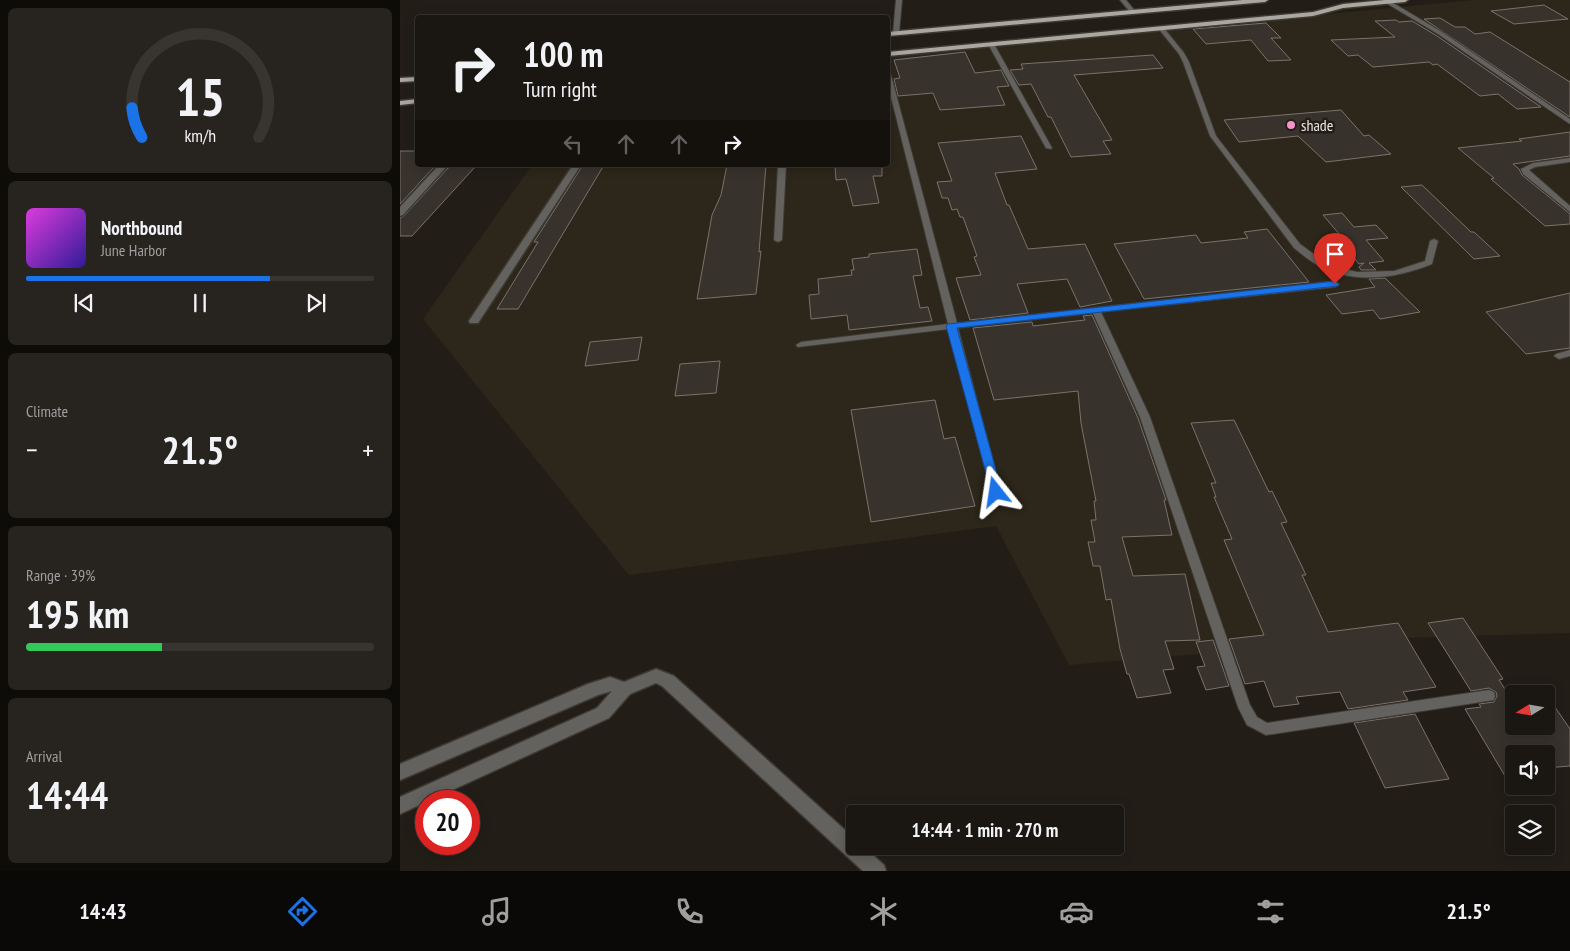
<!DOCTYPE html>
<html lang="en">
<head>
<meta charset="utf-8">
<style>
	body { margin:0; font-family:"PT Sans Narrow",sans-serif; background:#27231f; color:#f1f3f6; height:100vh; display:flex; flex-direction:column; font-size:19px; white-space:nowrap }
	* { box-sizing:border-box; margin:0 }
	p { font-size:16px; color:#9f9f9f }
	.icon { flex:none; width:28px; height:28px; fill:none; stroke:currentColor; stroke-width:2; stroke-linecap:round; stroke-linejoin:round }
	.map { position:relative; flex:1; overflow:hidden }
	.sheet { display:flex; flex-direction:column; gap:8px; padding:8px; background:#0e0c09; width:400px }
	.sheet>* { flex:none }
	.hud { position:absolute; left:15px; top:15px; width:475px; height:152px; border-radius:5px; box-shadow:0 2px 12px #0003,0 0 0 1px #383531; background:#1a1611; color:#f1f3f6; overflow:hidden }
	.needle { width:32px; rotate:259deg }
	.fabs { position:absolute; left:1105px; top:685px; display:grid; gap:10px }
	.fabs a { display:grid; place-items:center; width:50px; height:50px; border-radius:5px; background:#1a1611; box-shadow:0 2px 12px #0003,0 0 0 1px #383531; font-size:25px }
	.speed { position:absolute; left:15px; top:790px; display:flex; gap:10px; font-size:25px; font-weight:700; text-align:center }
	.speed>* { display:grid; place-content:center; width:65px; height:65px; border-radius:50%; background:#1a1611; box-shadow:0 2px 12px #0003,0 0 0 1px #383531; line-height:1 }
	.speed .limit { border:8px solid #d22; background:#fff; color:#111 }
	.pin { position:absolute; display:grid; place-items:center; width:42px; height:42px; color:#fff; margin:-51px -21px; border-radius:50% 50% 50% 0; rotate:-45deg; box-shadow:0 0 5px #0007 }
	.pin .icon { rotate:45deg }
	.me { position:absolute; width:55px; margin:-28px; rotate:345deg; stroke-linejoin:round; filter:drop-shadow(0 0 4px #0008) }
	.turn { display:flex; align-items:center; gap:18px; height:105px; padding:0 25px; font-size:22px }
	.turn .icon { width:65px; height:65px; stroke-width:2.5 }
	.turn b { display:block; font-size:35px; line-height:42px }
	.lanes { display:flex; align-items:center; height:48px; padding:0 25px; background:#0003; justify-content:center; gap:25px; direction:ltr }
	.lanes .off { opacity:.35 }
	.big { font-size:38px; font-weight:600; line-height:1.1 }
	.sheet .card { flex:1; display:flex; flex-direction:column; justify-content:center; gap:8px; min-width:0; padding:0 18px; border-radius:8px; background:#27231f }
	.sheet .dial { align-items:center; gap:0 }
	.dial svg { height:130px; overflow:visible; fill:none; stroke:#383531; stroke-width:7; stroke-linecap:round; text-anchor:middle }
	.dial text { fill:#f1f3f6; stroke:none }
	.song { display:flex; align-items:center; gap:15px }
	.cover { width:60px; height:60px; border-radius:8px; background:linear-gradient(135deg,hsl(300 70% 55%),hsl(250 70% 35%)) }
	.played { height:5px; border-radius:2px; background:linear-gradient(90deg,#1a73e8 70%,#383531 70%) }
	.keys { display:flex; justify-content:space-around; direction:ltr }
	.heat { display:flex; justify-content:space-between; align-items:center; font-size:28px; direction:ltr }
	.charge { height:8px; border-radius:4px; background:linear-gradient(90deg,#34c759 39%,#383531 0) }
	.trip { position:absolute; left:446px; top:805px; width:278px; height:50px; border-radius:5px; background:#1a1611; box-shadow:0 2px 12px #0003,0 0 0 1px #383531; font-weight:600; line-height:50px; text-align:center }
	.tabs { display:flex; height:80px; justify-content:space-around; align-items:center; background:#0a0907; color:#9f9f9f }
	.tabs .icon { width:35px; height:35px }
	.tabs .current { color:#1a73e8 }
	.tabs b { font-size:22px; color:#f1f3f6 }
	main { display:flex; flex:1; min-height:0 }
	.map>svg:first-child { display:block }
	.built { fill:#2d261a }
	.building { fill:#38322c; stroke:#7a726c }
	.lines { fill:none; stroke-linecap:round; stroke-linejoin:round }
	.service-casing { stroke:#3e3a33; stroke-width:2 }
	.minor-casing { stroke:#3e3a33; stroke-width:3 }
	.primary-casing { stroke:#3e3a33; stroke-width:3 }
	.service { fill:#63625e; fill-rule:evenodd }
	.minor { fill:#63625e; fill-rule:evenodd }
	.primary { fill:#a9a79f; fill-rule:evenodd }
	.route { fill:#1a73e8; stroke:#114b97 }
	.poi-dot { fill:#f890cc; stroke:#221e17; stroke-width:2 }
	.labels { text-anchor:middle; stroke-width:5; stroke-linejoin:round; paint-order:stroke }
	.far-poi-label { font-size:16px; fill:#e9e6e2; stroke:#221e17; text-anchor:start }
</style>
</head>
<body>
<main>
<section class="sheet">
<div class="card dial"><svg viewBox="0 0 100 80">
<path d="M14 69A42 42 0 1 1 86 69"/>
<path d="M14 69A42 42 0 0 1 8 51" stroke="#1a73e8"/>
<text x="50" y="56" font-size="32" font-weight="700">15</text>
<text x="50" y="72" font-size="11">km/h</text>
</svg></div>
<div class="card">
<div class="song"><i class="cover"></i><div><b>Northbound</b><p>June Harbor</p></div></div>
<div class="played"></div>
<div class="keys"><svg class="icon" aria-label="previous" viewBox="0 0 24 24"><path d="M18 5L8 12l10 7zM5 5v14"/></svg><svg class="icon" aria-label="pause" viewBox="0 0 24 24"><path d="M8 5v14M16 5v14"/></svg><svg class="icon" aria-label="next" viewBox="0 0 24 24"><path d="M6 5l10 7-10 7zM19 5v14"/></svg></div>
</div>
<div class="card"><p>Climate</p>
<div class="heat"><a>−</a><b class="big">21.5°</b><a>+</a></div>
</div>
<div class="card"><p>Range · 39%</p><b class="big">195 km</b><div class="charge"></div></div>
<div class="card"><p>Arrival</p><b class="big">14:44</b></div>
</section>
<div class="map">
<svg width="1170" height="871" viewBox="0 0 1170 871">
	<rect width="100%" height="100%" fill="#221e17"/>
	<path class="built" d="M1074,0h96v633l-227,7 -66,4 -67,9 -141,12 -73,-139 -367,49 -206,-256 109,-154h356v-109z"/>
	<path class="building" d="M1144,5l24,14 -54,5 -23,-13z
		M1040,18l15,9h10l10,7 15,-2 80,50v35l-146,-98z
		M996,20l3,2 13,-1 25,15 104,71 -24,2 -19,-15 -18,2 -43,-32 -4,1 -4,-3 -56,5 -15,-12 -10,1 -17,-16 64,-3 -20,-16z
		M866,23l15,15h-10l20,22 -23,1 -17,-21 -45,4 -13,-15z
		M565,52l10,21 26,-3 8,16 -12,1 8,18 -65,5 -7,-17 -35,3 -4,-17 6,-1 -6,-18z
		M753,55l10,13 -89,7 38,65 -9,1 8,13 -40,3 -20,-40h-3l-17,-33 -12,1 -9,-15 13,-1 -2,-5z
		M941,110l23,26 5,-1 22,19 -65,8 -28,-26 -59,6 -15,-22z
		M1170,132v24l-57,8 6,5 3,6 48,39v10l-25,2 -54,-47 3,-1 -36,-30 64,-7 -3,-2z
		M621,136l16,33 -42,4 12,32h2l19,44 57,-5 27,57 -32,6 -13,-28 -50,5 11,29 -58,7 -14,-42 25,-3 -7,-18 3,-1 -14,-39h-3l-3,-8 -5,1 -4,-12h-6l-5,-16 15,-1 -14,-38z
		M0,151h18v16h16l-34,37z
		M183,165h21l-86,144h-21l41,-67h-4z
		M327,165h39l-7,87 2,-1 -5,43 -59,5 15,-84 9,-20z
		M435,165h47v11h-9l6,27 -26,3 -7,-27 -10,1z
		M54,166l21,1 -63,69h-12v-18l4,-2 44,-48z
		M1022,185l49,47h3l26,24 -26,3 -73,-72z
		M942,213l12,14 22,-2 12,13 -22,2 18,21 -15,2 7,7h-15l-2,-3 5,-4 -5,1 -12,-14 5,-1 -29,-34z
		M867,229l42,53 -165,17 -30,-55 82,-9 5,8 47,-5 -4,-6z
		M517,249l5,26 -9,1 7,32 8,-1 4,14 -83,9 -2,-15 -36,4 -2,-24 10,-1 -1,-15 34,-4 -1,-5h3l-2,-11 17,-2v-3z
		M985,278l35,34 -40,7 -7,-9 -31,4 -16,-19 49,-8 -6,-8z
		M1170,293v55l-44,6 -40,-42z
		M692,315l46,103 28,82h-2l8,35 -50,2 11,39 52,-2 15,66 -35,1 9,28 -11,1 8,23 -34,5 -8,-24h-2l-7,-25 -9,-50 -5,1 -6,-34h-7l-5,-24h7l-4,-22h5l-2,-19h2l-15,-78 -3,-32 -84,9 -21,-72 59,-6 1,4 52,-6 -2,-4z
		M242,337l-4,23 -53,6 5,-24z
		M320,361l-4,32 -41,3 5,-32z
		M535,400l9,39 11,-2 20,69 -104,16 -20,-112z
		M834,420l35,72 3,-1 15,31 -6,1 25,52h-4l26,57 70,-9 38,64 -33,5 5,8 -60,9 -8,-17 -44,5 3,7 -25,3 -10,-26 -19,3 -16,-45 35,-4 -40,-95 8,-1 -18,-42h2l-5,-14h5l-25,-60z
		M1063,618l40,61 -4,1 15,23v23h32v-32l24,35v37l-24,2v-14h-32v37l-49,-82 16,-2 -2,-3 15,-2 3,-6 -1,-4 -7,-4 -18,3 -43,-68z
		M813,640l16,46 -23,4 -9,-23 8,-1 -9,-24z
		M1015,714l34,65 -64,9 -31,-65z"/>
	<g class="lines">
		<g class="service-casing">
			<path id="service" d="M496,0h6l-3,33 -3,2 -3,-2z
				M720,0h6l9,11v2h-4z
				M988,0l54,32 128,87v5l-132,-90 -52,-31 -1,-1z
				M759,27h4l21,26 5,9 27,74 84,108 26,19 10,4 21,5 37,-1 31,-10 5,-20 4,-2 4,2 -6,23c-34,14 -75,20 -109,4 -11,-5 -20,-13 -29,-20l-84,-112 -27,-74 -4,-8 -21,-26z
				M589,43l5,1 58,104 -1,1 -5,-1 -58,-104z
				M488,73l3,2 66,248 378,-42 4,3 -4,3 -234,25 49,105 100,288 7,12 10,6 222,-33 5,2 1,4 -1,4 -228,35 -19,-10 -9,-18 -98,-290 -47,-104 -135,15 43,164 -1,3h-8l-1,-3 -42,-163 -151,18 -2,-2 5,-3 147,-18 -60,-239z
				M1170,158v4l-35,5 -6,3 41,36v6l-47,-38 -2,-5 12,-6z
				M378,165h8l-4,75 -4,2 -4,-2z
				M1170,350v6l-11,3 -5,-3 2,-2z"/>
		</g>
		<g class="minor-casing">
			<path id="minor" d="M39,165h9l-45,50 -3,1v-9z
				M173,165h8l-103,158h-8l-1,-2z
				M256,669l18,7 181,163v7h8l21,19 2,6h-23l-201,-185 -6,-3 -26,11 -21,24 -209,96v-17l197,-89 15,-17 -14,4 -198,85v-16l188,-80 22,-7 14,5z"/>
		</g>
		<g class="primary-casing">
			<path id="primary" d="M843,0h25l-3,2 -377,34v-4z
				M985,0h23l-3,2 -62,6 -30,8 -425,40v-4l425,-40 30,-8z
				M18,77v4l-18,1v-4z
				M18,99v4l-18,2v-4z"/>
		</g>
		<use href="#service" class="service"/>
		<use href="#minor" class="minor"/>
		<use href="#primary" class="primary"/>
	</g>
	<path class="route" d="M935,281l4,3 -1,2 -381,42 45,164 -2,3h-8l-46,-169 2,-2z"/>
	<circle class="poi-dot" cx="891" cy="125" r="5"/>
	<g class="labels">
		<g class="far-poi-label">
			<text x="901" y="131">shade</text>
		</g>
	</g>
</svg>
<div class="fabs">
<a><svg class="needle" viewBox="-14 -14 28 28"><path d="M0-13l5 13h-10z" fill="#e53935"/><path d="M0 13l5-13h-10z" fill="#9f9f9f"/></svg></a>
<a><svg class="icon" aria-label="sound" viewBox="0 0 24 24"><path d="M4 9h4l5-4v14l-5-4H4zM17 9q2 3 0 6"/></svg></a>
<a><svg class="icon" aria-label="layers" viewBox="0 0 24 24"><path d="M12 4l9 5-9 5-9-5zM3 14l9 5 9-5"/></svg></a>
</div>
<div class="speed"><div class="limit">20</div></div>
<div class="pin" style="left:935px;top:284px;background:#d93025"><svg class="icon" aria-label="arrive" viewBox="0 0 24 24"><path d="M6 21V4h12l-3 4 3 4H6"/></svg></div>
<svg class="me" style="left:596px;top:492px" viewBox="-20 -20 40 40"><path d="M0-17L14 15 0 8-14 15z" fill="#1a73e8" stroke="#fff" stroke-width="4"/></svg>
<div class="trip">14:44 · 1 min · 270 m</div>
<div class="hud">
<div class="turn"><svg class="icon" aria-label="right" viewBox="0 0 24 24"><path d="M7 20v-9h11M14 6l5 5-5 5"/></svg><div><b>100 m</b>Turn right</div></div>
<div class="lanes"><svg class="icon off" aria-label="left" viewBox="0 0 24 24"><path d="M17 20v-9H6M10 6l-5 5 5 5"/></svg><svg class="icon off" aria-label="ahead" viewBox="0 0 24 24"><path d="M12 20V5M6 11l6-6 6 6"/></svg><svg class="icon off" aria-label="ahead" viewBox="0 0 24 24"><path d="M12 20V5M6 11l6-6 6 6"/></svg><svg class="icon" aria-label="right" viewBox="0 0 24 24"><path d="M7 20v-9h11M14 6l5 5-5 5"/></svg></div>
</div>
</div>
</main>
<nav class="tabs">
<b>14:43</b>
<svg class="icon current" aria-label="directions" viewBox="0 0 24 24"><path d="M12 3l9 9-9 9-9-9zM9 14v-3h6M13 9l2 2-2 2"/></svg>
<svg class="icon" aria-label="music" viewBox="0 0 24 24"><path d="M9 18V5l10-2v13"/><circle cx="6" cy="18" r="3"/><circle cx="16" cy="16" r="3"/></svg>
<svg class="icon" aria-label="phone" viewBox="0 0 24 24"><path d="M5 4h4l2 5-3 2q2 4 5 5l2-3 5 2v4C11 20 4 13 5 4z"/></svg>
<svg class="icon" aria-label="climate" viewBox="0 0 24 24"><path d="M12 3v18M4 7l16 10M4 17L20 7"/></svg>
<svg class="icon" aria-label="car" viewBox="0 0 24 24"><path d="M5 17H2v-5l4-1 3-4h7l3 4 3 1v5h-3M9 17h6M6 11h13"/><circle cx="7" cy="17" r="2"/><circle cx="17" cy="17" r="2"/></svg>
<svg class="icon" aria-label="filters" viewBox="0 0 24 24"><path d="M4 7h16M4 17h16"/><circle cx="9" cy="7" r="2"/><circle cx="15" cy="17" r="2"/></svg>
<b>21.5°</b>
</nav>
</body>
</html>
